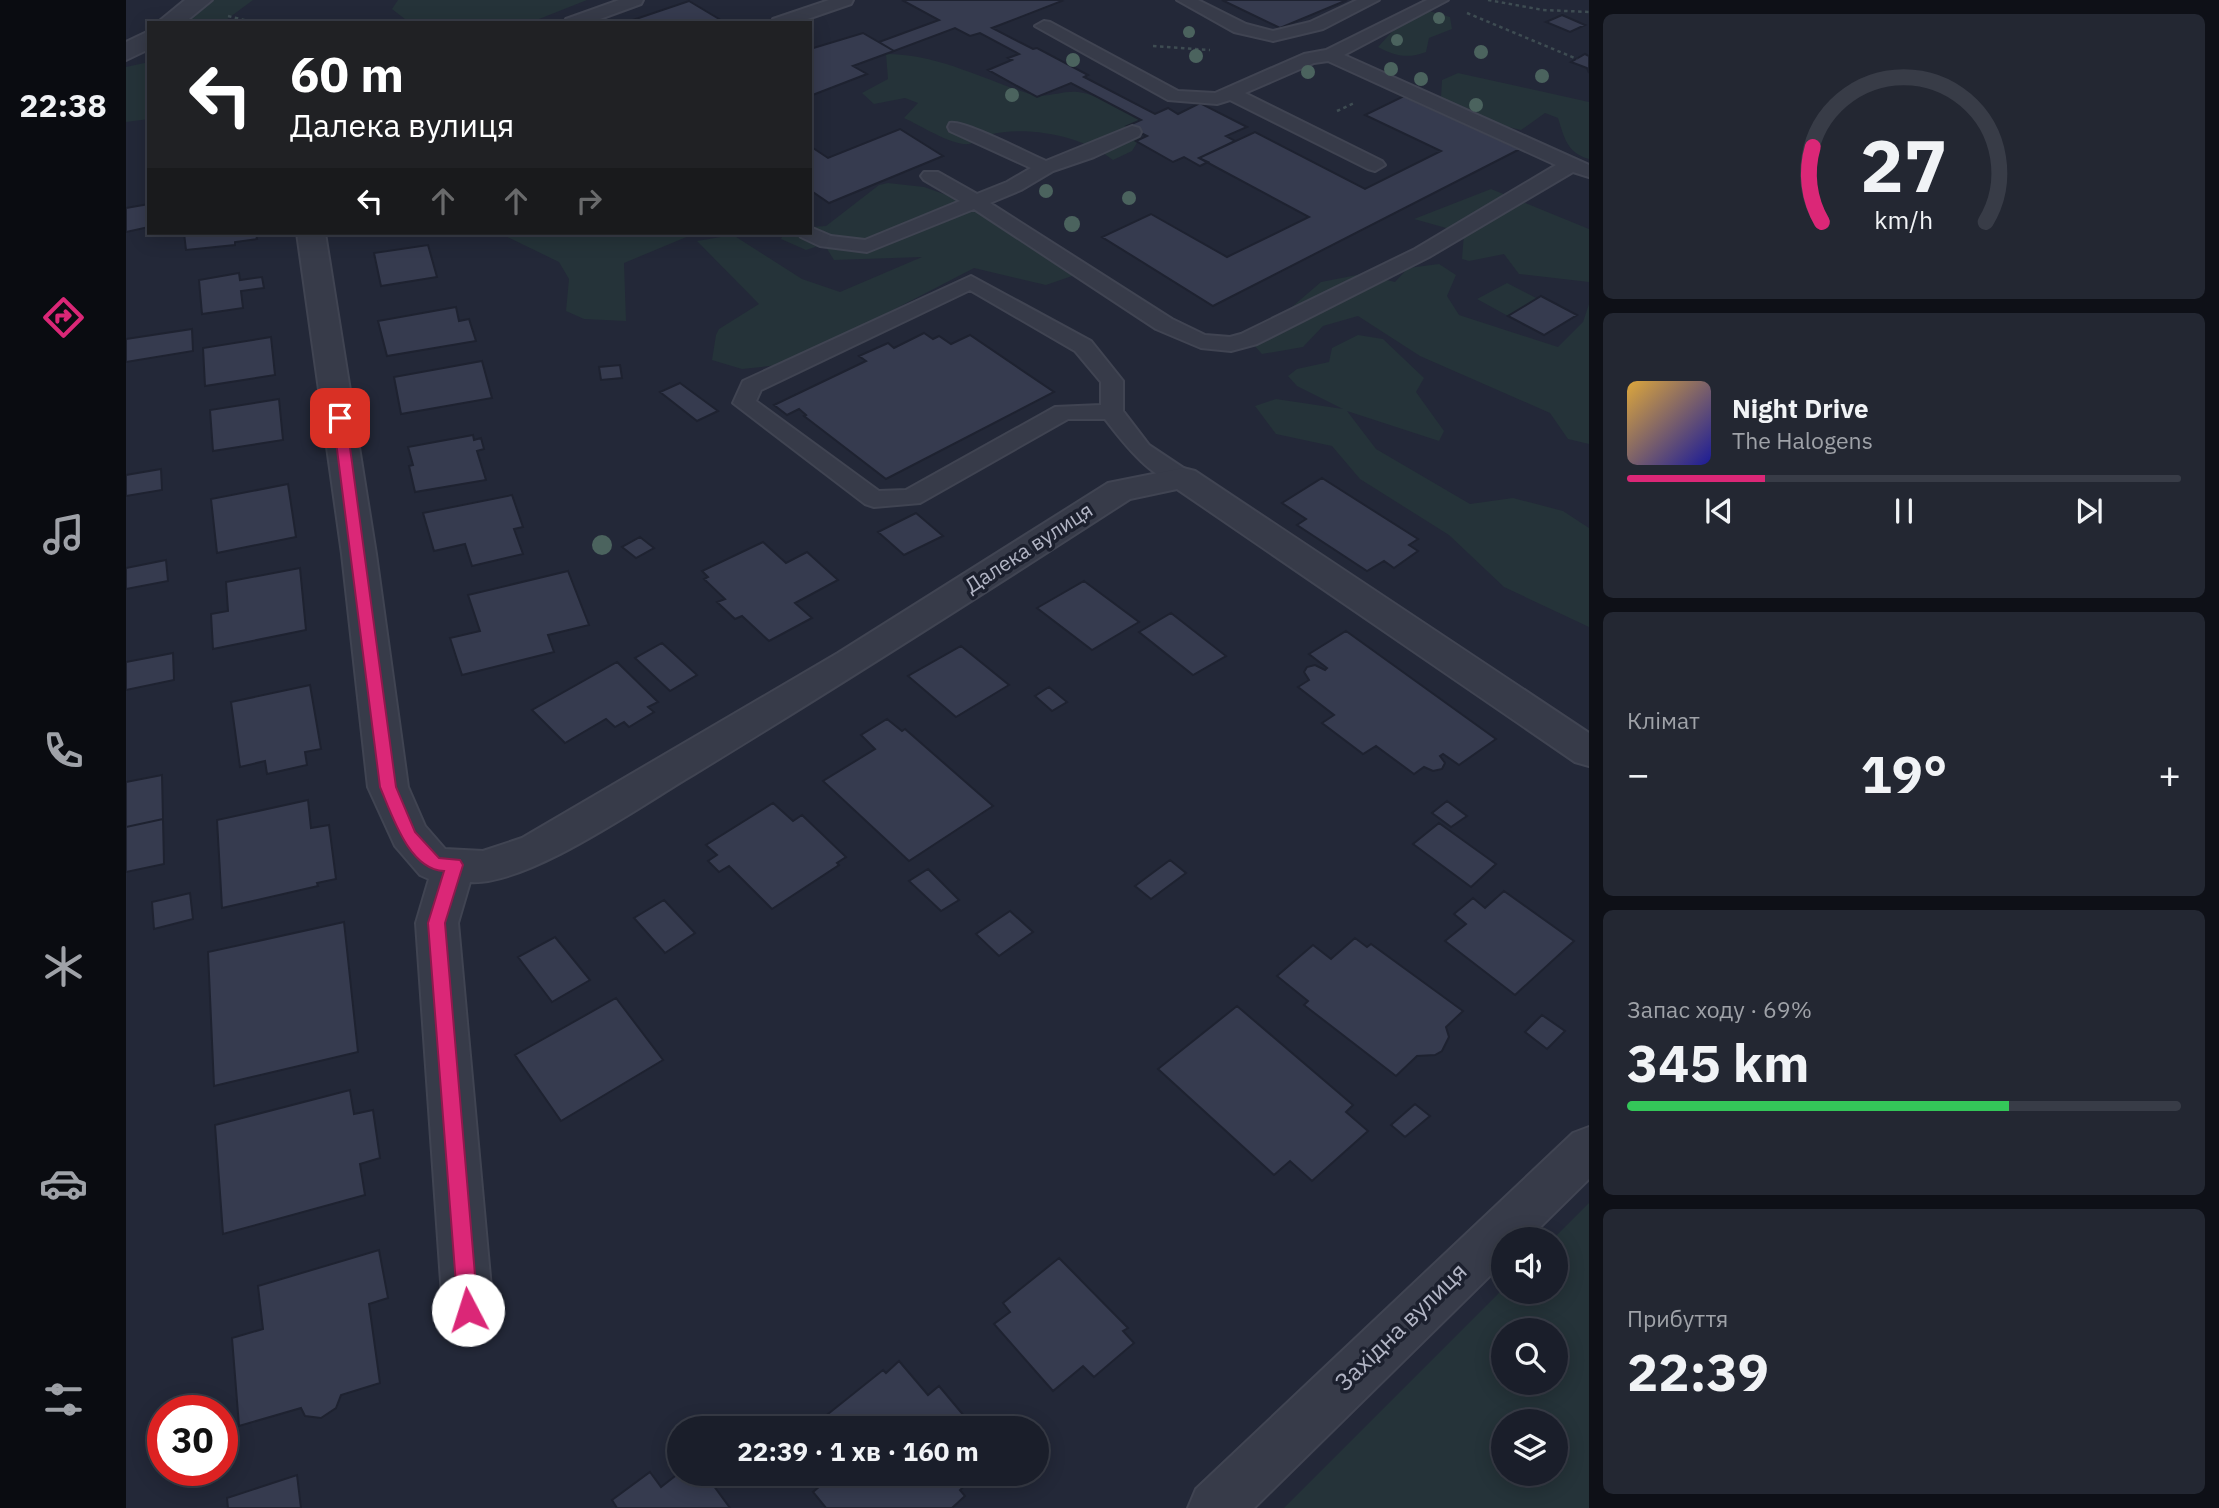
<!DOCTYPE html>
<html lang="uk">
<head>
<meta charset="utf-8">
<style>
	body { margin:0; font-family:"IBM Plex Sans",sans-serif; background:#232732; color:#f1f3f6; height:100vh; display:flex; flex-direction:column; font-size:26px; white-space:nowrap }
	* { box-sizing:border-box; margin:0 }
	p { font-size:23px; color:#9fa2a8 }
	.icon { flex:none; width:38px; height:38px; fill:none; stroke:currentColor; stroke-width:2; stroke-linecap:round; stroke-linejoin:round }
	.map { position:relative; flex:1; overflow:hidden }
	.side { display:flex; flex-direction:column; gap:14px; padding:14px; background:#0e1017; width:630px }
	.side>* { flex:none }
	.top-card { position:absolute; left:21px; top:21px; width:665px; height:214px; border-radius:0px; box-shadow:0 4px 18px #0003,0 0 0 2px #383c47; background:#202124; color:#fff; overflow:hidden }
	.fabs { position:absolute; left:1365px; top:1227px; display:grid; gap:14px }
	.fabs a { display:grid; place-items:center; width:77px; height:77px; border-radius:50%; background:#1a1e2a; box-shadow:0 4px 18px #0003,0 0 0 2px #383c47; font-size:35px }
	.speed { position:absolute; left:21px; top:1395px; display:flex; gap:14px; font-size:35px; font-weight:700; text-align:center }
	.speed>* { display:grid; place-content:center; width:91px; height:91px; border-radius:50%; background:#1a1e2a; box-shadow:0 4px 18px #0003,0 0 0 2px #383c47; line-height:1 }
	.speed .limit { border:10px solid #d22; background:#fff; color:#111 }
	.pin { position:absolute; display:grid; place-items:center; width:60px; height:60px; color:#fff; margin:-30px; border-radius:14px; box-shadow:0 4px 10px #0006 }
	.me { position:absolute; width:77px; margin:-38px; rotate:355deg; stroke-linejoin:round; filter:drop-shadow(0 0 5px #0008) }
	.turn { display:flex; align-items:center; gap:24px; height:147px; padding:0 28px; font-size:32px }
	.turn .icon { width:91px; height:91px; stroke-width:2.5 }
	.turn b { display:block; font-size:49px; line-height:60px }
	.lanes { display:flex; align-items:center; height:66px; padding:0 28px; background:#0003; justify-content:center; gap:35px; direction:ltr }
	.lanes .off { opacity:.35 }
	.big { font-size:52px; font-weight:700; line-height:1.1 }
	.side .tile { flex:1; display:flex; flex-direction:column; justify-content:center; gap:10px; min-width:0; padding:0 24px; border-radius:10px; background:#232732 }
	.side .dial { align-items:center; gap:0 }
	.dial svg { height:182px; overflow:visible; fill:none; stroke:#383c47; stroke-width:7; stroke-linecap:round; text-anchor:middle }
	.dial text { fill:#f1f3f6; stroke:none }
	.song { display:flex; align-items:center; gap:21px }
	.cover { width:84px; height:84px; border-radius:10px; background:linear-gradient(135deg,hsl(40 70% 55%),hsl(240 70% 35%)) }
	.played { height:7px; border-radius:4px; background:linear-gradient(90deg,#db2777 25%,#383c47 25%) }
	.keys { display:flex; justify-content:space-around; direction:ltr }
	.heat { display:flex; justify-content:space-between; align-items:center; font-size:38px; direction:ltr }
	.charge { height:10px; border-radius:5px; background:linear-gradient(90deg,#34c759 69%,#383c47 0) }
	.trip { position:absolute; left:541px; top:1416px; width:382px; height:70px; border-radius:35px; background:#1a1e2a; box-shadow:0 4px 18px #0003,0 0 0 2px #383c47; font-weight:700; line-height:70px; text-align:center }
	main { display:flex; flex:1; min-height:0 }
	.tabs { display:flex; flex-direction:column; width:126px; justify-content:space-around; align-items:center; background:#0a0c11; color:#9fa2a8 }
	.tabs .icon { width:49px; height:49px }
	.tabs .on { color:#db2777 }
	.tabs b { font-size:32px; color:#f1f3f6 }
	.map>svg:first-child { display:block }
	.green { fill:#253339; fill-rule:evenodd }
	.building { fill:#363b4f; stroke:#1e2230; stroke-width:2 }
	.lines { fill:none; stroke-linecap:round; stroke-linejoin:round }
	.lane-casing { stroke:#404452; stroke-width:4 }
	.street-casing { stroke:#404452; stroke-width:4 }
	.path { stroke:#3e4c52; stroke-width:2.5; stroke-dasharray:3.5 3.5; stroke-linecap:butt }
	.lane { fill:#373b49; fill-rule:evenodd }
	.street { fill:#373b49; fill-rule:evenodd }
	.tree { fill:#4b635e }
	.route { fill:#db2777; stroke:#8e194d; stroke-width:2 }
	.labels { text-anchor:middle; stroke-width:7; stroke-linejoin:round; paint-order:stroke }
	.street-label { font-size:21px; fill:#b2b5c5; stroke:#1c202e }
	.near-street-label { font-size:24px; fill:#b2b5c5; stroke:#1c202e }
</style>
</head>
<body>
<main>
<nav class="tabs">
<b>22:38</b>
<svg class="icon on" aria-label="directions" viewBox="0 0 24 24"><path d="M12 3l9 9-9 9-9-9zM9 14v-3h6M13 9l2 2-2 2"/></svg>
<svg class="icon" aria-label="music" viewBox="0 0 24 24"><path d="M9 18V5l10-2v13"/><circle cx="6" cy="18" r="3"/><circle cx="16" cy="16" r="3"/></svg>
<svg class="icon" aria-label="phone" viewBox="0 0 24 24"><path d="M5 4h4l2 5-3 2q2 4 5 5l2-3 5 2v4C11 20 4 13 5 4z"/></svg>
<svg class="icon" aria-label="climate" viewBox="0 0 24 24"><path d="M12 3v18M4 7l16 10M4 17L20 7"/></svg>
<svg class="icon" aria-label="car" viewBox="0 0 24 24"><path d="M5 17H2v-5l4-1 3-4h7l3 4 3 1v5h-3M9 17h6M6 11h13"/><circle cx="7" cy="17" r="2"/><circle cx="17" cy="17" r="2"/></svg>
<svg class="icon" aria-label="filters" viewBox="0 0 24 24"><path d="M4 7h16M4 17h16"/><circle cx="9" cy="7" r="2"/><circle cx="15" cy="17" r="2"/></svg>
</nav>
<div class="map">
<svg width="1463" height="1508" viewBox="0 0 1463 1508">
	<rect width="100%" height="100%" fill="#232838"/>
	<path class="green" d="M83,0h44l-31,23h-47z
		M272,0h189l-58,23h-119l-18,-14z
		M1303,11l21,6 2,12 -23,9 -3,14c-19,7 -31,4 -48,-5l30,-33z
		M760,54c52,0 96,25 144,40 17,5 32,-4 48,-2 22,3 41,16 60,26l5,15 -11,18 -19,9c-30,-24 -87,-35 -124,-25 -7,1 -13,8 -20,9 -17,2 -49,-19 -65,-26l14,-15 -13,-5 -31,6 -12,-11 26,-14z
		M23,62v57l-23,3v-55z
		M1332,73l131,29v57c-22,-6 -25,-22 -31,-41l-13,-5 -24,17 -29,-7 -51,-26 1,-17z
		M762,183l36,4 94,33 8,4 49,51 -29,10 -72,-17 -185,96 -47,5 -30,-9 4,-25 3,-6 40,-25 -62,-63 36,-6 69,44 38,13 82,-35 -88,3 -10,-16 -18,6 -25,-11 3,-6h26v-6l16,-1 53,-41z
		M1365,189l98,40v53l-70,-8 -15,-20 -35,7 -7,-2 2,-26 -50,-14z
		M373,233h197l-72,30 2,58 -42,-2 -18,-8 3,-32 -10,-17z
		M1313,264l17,11 -9,21 12,19 99,32 25,-25 6,-18v140l-21,-5 -18,-26 -130,-57 -62,-40 -35,10 -20,21 -41,7 -11,-12 70,-60 41,-8 33,8 13,-14z
		M1381,283l31,16 -30,17 -31,-17z
		M1232,335l25,4 41,39 -8,14 28,39 -5,10 -92,-30 29,38 94,55 43,-6 50,13 26,17v99l-85,-40 -55,-52 -89,-56 -28,-33 -56,-12 -21,-28 21,-7 67,10 -46,-23 -9,-10 9,-7 32,-7 3,-14z
		M1463,1203v305h-305l219,-219v3h53v-53h-3zM1377,1330h53v52h-53zM1377,1421h53v53h-53z"/>
	<path class="building" d="M776,0h158l2,1 -70,27 41,21 4,-1 51,27 -4,2 71,37 13,-6 10,6 22,-11 47,24 -21,9 9,5 -36,17 9,4 -8,4 -16,-9 -11,5 -37,-21 11,-5 -20,-10 14,-6 -70,-37 -34,14 -49,-27 24,-10 -4,-2 11,-4 -39,-21 -10,3 -15,-8 -61,23 -15,-9 60,-22z
		M1096,0h125l-67,28z
		M563,1l35,21 -100,1z
		M1436,15l23,10 -15,7 -24,-10z
		M737,33l31,18 -41,15 14,8 -57,22v-47z
		M1459,54l4,2v17l-2,-5 -16,-6z
		M1278,96l116,53 -307,157 -111,-69 49,-23 76,43 82,-40 -110,-59 56,-26 110,57 76,-38 -76,-36z
		M774,129l43,27 -114,47 -19,-13v-44l18,12z
		M23,204v23l-23,5v-24z
		M58,233h72l1,6 -22,3v3l-49,5z
		M302,245l9,32 -56,9 -7,-33z
		M113,273l1,7 22,-3 2,11 -23,3 2,17 -41,6 -3,-34z
		M1415,296l36,19 -33,20 -36,-19z
		M330,307l3,14 10,-2 7,22 -89,15 -9,-35z
		M66,329l1,22 -67,11v-23z
		M798,333l9,6 6,-3 12,8 19,-9 84,57 -168,87 -82,-63 2,-1 -7,-6 -12,6 -13,-10 92,-44 -7,-5 29,-13 6,5z
		M145,337l4,38 -70,11 -2,-38z
		M356,361l10,37 -91,16 -7,-37z
		M494,365l2,13 -21,2 -2,-13z
		M554,383l38,28 -21,10 -37,-29z
		M153,399l4,41 -70,11 -3,-41z
		M347,435l1,5 7,-2 3,11 -7,2 9,29 -71,12 -6,-26 4,-1 -5,-18z
		M35,469l1,21 -36,6v-21z
		M1196,478l96,61 -9,6 9,6 -24,17 -10,-7 -17,10 -70,-46 9,-6 -24,-16z
		M162,484l8,53 -79,16 -6,-54z
		M386,495l11,32 -9,2 9,25 -51,12 -7,-22 -31,7 -11,-38z
		M790,513l27,23 -39,19 -26,-23z
		M514,537l14,11 -18,10 -14,-11z
		M637,542l23,21 21,-11 31,28 -43,23 17,15 -43,23 -27,-25 -7,3 -18,-17 8,-3 -21,-20 4,-2 -6,-6z
		M40,560l2,21 -42,8v-21z
		M174,568l6,62 -93,19 -2,-35 17,-3 -2,-29z
		M442,571l21,54 -41,10 6,17 -92,23 -12,-37 30,-7 -12,-36z
		M958,581l55,41 -47,28 -55,-42z
		M1045,613l55,43 -33,19 -54,-43z
		M1220,631l150,108 -37,26 -16,-11 -3,2 5,7 -3,6 -9,2 -9,-4 -10,7 -38,-28 -13,8 -41,-31 12,-8 -36,-28 11,-7 -5,-8 3,-5 8,-2 10,5 2,-2 -18,-14z
		M536,643l35,32 -27,16 -35,-33z
		M835,646l48,39 -53,32 -48,-41z
		M47,653l1,27 -48,10v-28z
		M491,662l41,40 -10,5 6,5 -25,15 -5,-5 -9,5 -9,-8 -41,24 -33,-33z
		M184,685l11,64 -16,3 2,13 -40,9 -2,-13 -25,6 -9,-65z
		M923,687l18,15 -15,9 -17,-15z
		M761,719l15,12 3,-2 88,77 -84,55 -86,-80 52,-32 -14,-14z
		M36,775l1,44 -37,8v-45z
		M182,800l3,28 18,-3 7,54 -19,4 1,3 -96,22 -5,-88z
		M1321,801l20,15 -16,11 -19,-14z
		M647,803l20,18 9,-6 44,42 -9,6 2,2 -67,44 -43,-43 -10,6 -11,-11 9,-6 -11,-10z
		M37,819l1,45 -38,8v-45z
		M1313,823l57,41 -25,23 -58,-43z
		M1044,860l16,13 -35,26 -16,-13z
		M802,869l31,31 -18,11 -32,-30z
		M1378,891l70,50 -59,54 -70,-54 21,-17 -12,-10 19,-16 12,10z
		M64,893l3,26 -39,10 -2,-27z
		M538,900l31,33 -30,20 -31,-35z
		M884,911l23,21 -34,24 -23,-22z
		M218,922l14,130 -144,34 -6,-134z
		M429,937l35,43 -38,22 -34,-45z
		M1229,938l12,9 4,-3 92,67 -17,16 3,10 -7,14 -7,4 -18,1 -21,20 -92,-71 4,-4 -31,-25 36,-31 18,14z
		M490,998l47,62 -102,61 -46,-66z
		M1111,1006l116,99 -7,7 22,19 -56,50 -22,-20 -16,14 -116,-106z
		M1416,1015l23,16 -18,18 -22,-17z
		M224,1090l4,24 19,-4 7,48 -20,6 5,31 -142,39 -8,-109z
		M1289,1104l15,12 -25,21 -14,-12z
		M253,1250l9,48 -19,6 11,79 -39,12 -5,13 -15,10 -16,-2 -4,-8 -62,18 -7,-88 31,-9 -5,-43z
		M933,1258l69,70 -5,3 11,12 -40,34 -11,-11 -30,25 -59,-67 16,-12 -7,-9z
		M773,1361l29,34 11,-9 26,31 -10,9 1,2 -143,-2 70,-56 3,3z
		M524,1472l11,15 18,-14 26,1 25,34h-113l-5,-8z
		M694,1474h158l-18,16 5,6 -13,12h-126l-13,-16 13,-11z
		M171,1475l4,33h-73l-1,-10z"/>
	<g class="lines">
		<g class="lane-casing">
			<path id="lane" d="M493,0h24l-2,4 -52,19h-25l2,-4z
				M703,0h24l-2,4 -55,19h-25l2,-4z
				M1051,0h21l48,24 27,7 37,-9 47,-22h22l-56,29 -50,12 -39,-9z
				M1301,0h21l-104,55 245,110v12l-16,-5 -144,85 -172,87 -26,7 -30,-3 -45,-19 -182,-120 -107,43 -47,-6 -19,-9 -3,-4h12v-6l21,9 34,4 95,-39 -36,-21 -3,-4 3,-4h14l39,22 30,-12 24,-14 -81,-37 -2,-4 2,-4c14,-3 77,30 96,38l86,-35 7,2 2,4 -2,4 -45,21 -41,14 -32,19 -31,13 182,116 33,16 25,2 11,-3 174,-85 141,-84 -228,-104 -14,2 -69,30 137,68 3,4 -10,6 -7,-2 -138,-69 -13,4 -49,-4 -133,-74 9,-5 6,1 128,69 37,2 89,-39 22,-4z
				M845,276l120,65 32,40v30l26,34 42,28 4,5 -4,5c-31,9 -69,-42 -86,-64h-37l-148,84 -46,4 -9,-3 -132,-101 10,-22zM844,290l105,61 26,31v23l-46,2 -149,83 -27,1 -123,-90 5,-11z"/>
		</g>
		<g class="street-casing">
			<path id="street" d="M59,0h27l-28,23h-27z
				M23,31v18l-23,11v-18z
				M171,233h28l51,321 32,233 17,39 20,23 38,2 39,-13 316,-185 270,-170 75,-15 12,3 394,262v33l-14,-4 -398,-273 -47,10c-144,93 -288,185 -434,274 -53,31 -168,113 -226,109l-12,41 35,387 -7,17 -18,7 -18,-7 -7,-17 -27,-387 13,-44 -9,-4 -25,-29 -27,-59 -26,-233z
				M1463,1127v52l-61,60h-25v24l-249,245h-66l8,-19 377,-356z"/>
		</g>
		<path class="path" d="M1362,0l55,10 46,2
			M1341,13l110,46
			M102,16l28,7
			M1027,46l57,4
			M1211,111l17,-8"/>
		<use href="#lane" class="lane"/>
		<use href="#street" class="street"/>
	</g>
	<g class="tree">
		<circle cx="1313" cy="18" r="6"/>
		<circle cx="1063" cy="32" r="6"/>
		<circle cx="1271" cy="40" r="6"/>
		<circle cx="1355" cy="52" r="7"/>
		<circle cx="1070" cy="56" r="7"/>
		<circle cx="947" cy="60" r="7"/>
		<circle cx="1265" cy="69" r="7"/>
		<circle cx="1182" cy="72" r="7"/>
		<circle cx="1416" cy="76" r="7"/>
		<circle cx="1295" cy="79" r="7"/>
		<circle cx="886" cy="95" r="7"/>
		<circle cx="1350" cy="105" r="7"/>
		<circle cx="920" cy="191" r="7"/>
		<circle cx="1003" cy="198" r="7"/>
		<circle cx="946" cy="224" r="8"/>
		<circle cx="476" cy="545" r="10"/>
	</g>
	<path class="route" d="M214,414l6,4 50,369 19,45 24,26 21,2 3,5 -18,58 33,387 -3,7 -7,3 -7,-3 -3,-7 -30,-387 16,-52c-35,-1 -52,-56 -64,-84l-47,-369z"/>
	<g class="labels">
		<g class="street-label">
			<text transform="translate(903 548) rotate(-33)" y="7">Далека вулиця</text>
		</g>
		<g class="near-street-label">
			<text transform="translate(1275 1327) rotate(-44)" y="8">Західна вулиця</text>
		</g>
	</g>
</svg>
<div class="fabs">
<a><svg class="icon" aria-label="sound" viewBox="0 0 24 24"><path d="M4 9h4l5-4v14l-5-4H4zM17 9q2 3 0 6"/></svg></a>
<a><svg class="icon" aria-label="search" viewBox="0 0 24 24"><circle cx="10" cy="10" r="6"/><path d="M15 15l6 6"/></svg></a>
<a><svg class="icon" aria-label="layers" viewBox="0 0 24 24"><path d="M12 4l9 5-9 5-9-5zM3 14l9 5 9-5"/></svg></a>
</div>
<div class="speed"><div class="limit">30</div></div>
<div class="pin" style="left:214px;top:418px;background:#d93025"><svg class="icon" aria-label="arrive" viewBox="0 0 24 24"><path d="M6 21V4h12l-3 4 3 4H6"/></svg></div>
<svg class="me" style="left:342px;top:1310px" viewBox="-20 -20 40 40"><circle r="19" fill="#fff"/><path d="M0-13L10 11 0 6-10 11z" fill="#db2777"/></svg>
<div class="trip">22:39 · 1 хв · 160 m</div>
<div class="top-card">
<div class="turn"><svg class="icon" aria-label="left" viewBox="0 0 24 24"><path d="M17 20v-9H6M10 6l-5 5 5 5"/></svg><div><b>60 m</b>Далека вулиця</div></div>
<div class="lanes"><svg class="icon" aria-label="left" viewBox="0 0 24 24"><path d="M17 20v-9H6M10 6l-5 5 5 5"/></svg><svg class="icon off" aria-label="ahead" viewBox="0 0 24 24"><path d="M12 20V5M6 11l6-6 6 6"/></svg><svg class="icon off" aria-label="ahead" viewBox="0 0 24 24"><path d="M12 20V5M6 11l6-6 6 6"/></svg><svg class="icon off" aria-label="right" viewBox="0 0 24 24"><path d="M7 20v-9h11M14 6l5 5-5 5"/></svg></div>
</div>
</div>
<section class="side">
<div class="tile dial"><svg viewBox="0 0 100 80">
<path d="M14 69A42 42 0 1 1 86 69"/>
<path d="M14 69A42 42 0 0 1 10 36" stroke="#db2777"/>
<text x="50" y="56" font-size="32" font-weight="700">27</text>
<text x="50" y="72" font-size="11">km/h</text>
</svg></div>
<div class="tile">
<div class="song"><i class="cover"></i><div><b>Night Drive</b><p>The Halogens</p></div></div>
<div class="played"></div>
<div class="keys"><svg class="icon" aria-label="previous" viewBox="0 0 24 24"><path d="M18 5L8 12l10 7zM5 5v14"/></svg><svg class="icon" aria-label="pause" viewBox="0 0 24 24"><path d="M8 5v14M16 5v14"/></svg><svg class="icon" aria-label="next" viewBox="0 0 24 24"><path d="M6 5l10 7-10 7zM19 5v14"/></svg></div>
</div>
<div class="tile"><p>Клімат</p>
<div class="heat"><a>−</a><b class="big">19°</b><a>+</a></div>
</div>
<div class="tile"><p>Запас ходу · 69%</p><b class="big">345 km</b><div class="charge"></div></div>
<div class="tile"><p>Прибуття</p><b class="big">22:39</b></div>
</section>
</main>
</body>
</html>
